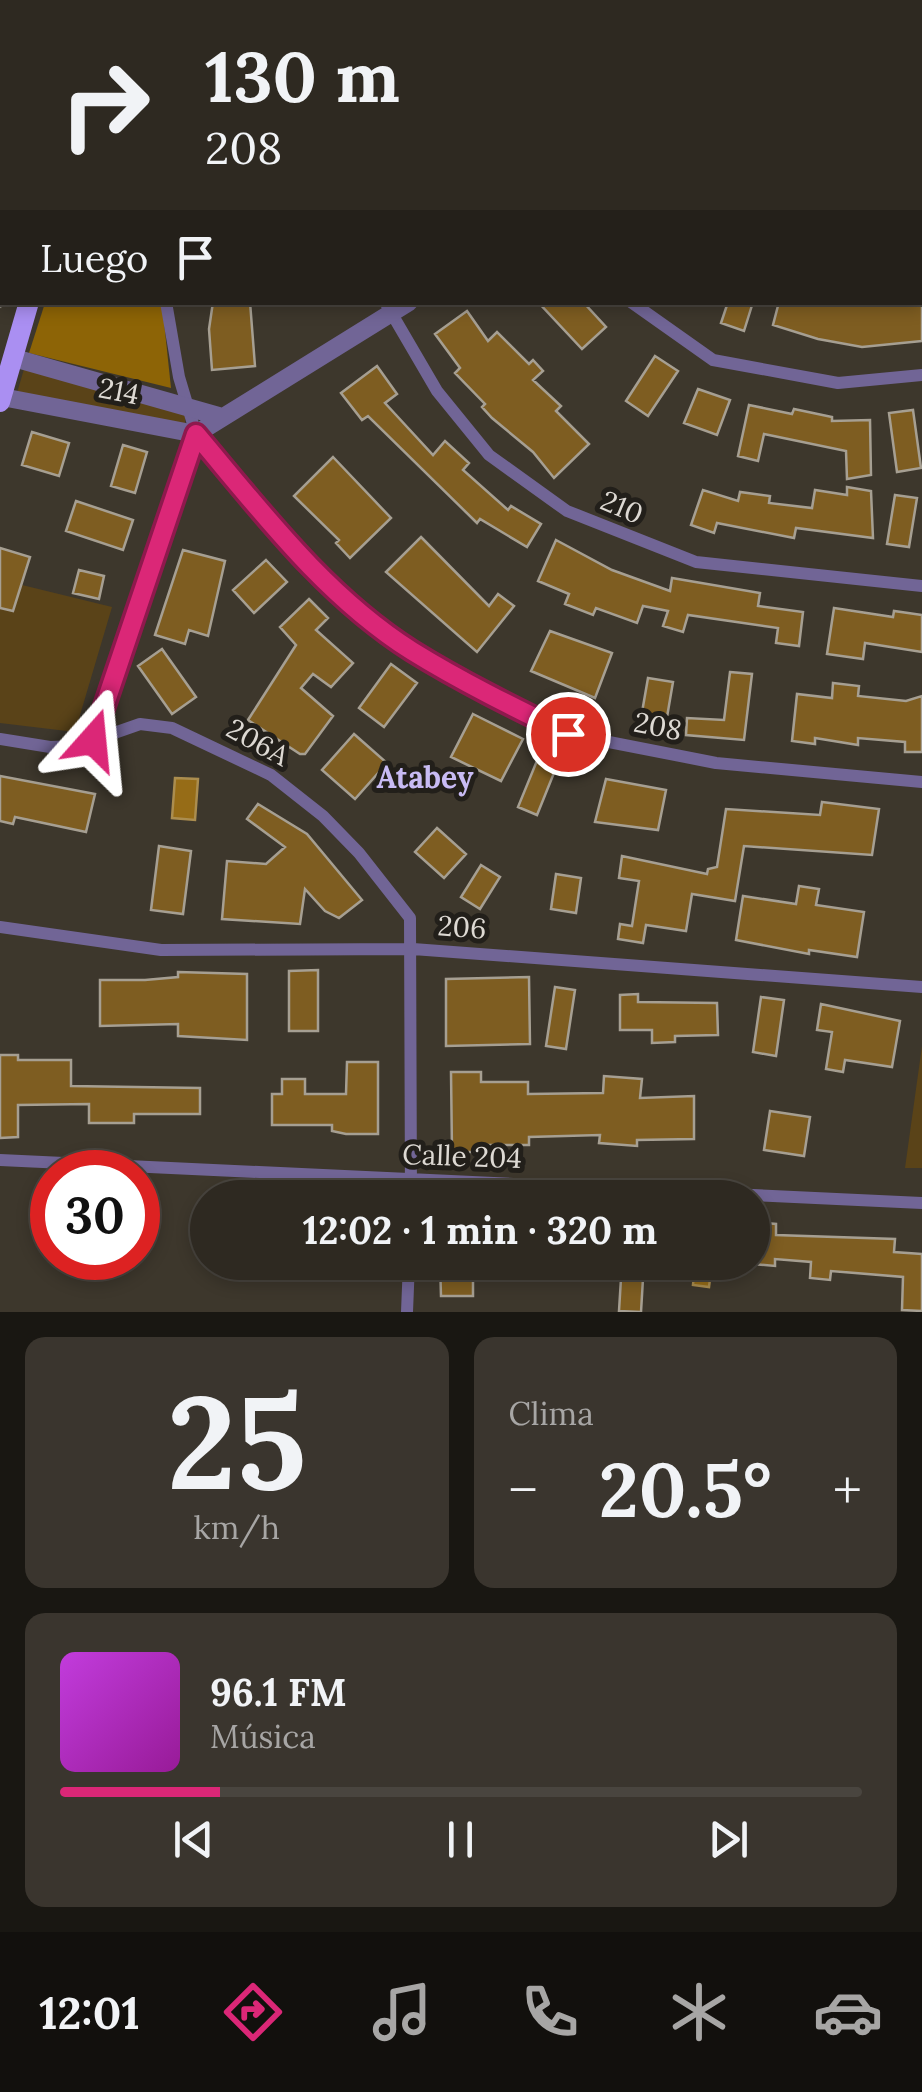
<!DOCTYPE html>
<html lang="es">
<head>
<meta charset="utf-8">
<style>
	body { margin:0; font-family:Lora,serif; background:#3a352e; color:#f1f3f6; height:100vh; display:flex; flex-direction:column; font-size:38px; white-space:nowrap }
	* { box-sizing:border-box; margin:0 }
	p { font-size:32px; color:#a7a6a5 }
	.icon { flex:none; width:55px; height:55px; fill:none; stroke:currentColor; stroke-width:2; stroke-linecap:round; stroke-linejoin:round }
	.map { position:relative; height:1312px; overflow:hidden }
	.side { display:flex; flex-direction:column; gap:25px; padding:25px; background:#191712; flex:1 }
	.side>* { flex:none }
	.top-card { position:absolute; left:0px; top:0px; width:922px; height:305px; box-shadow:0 5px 15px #0003,0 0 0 2px #49453f; background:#2e2921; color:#f1f3f6; overflow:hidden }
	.speed { position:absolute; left:30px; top:1150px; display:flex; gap:20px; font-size:50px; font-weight:700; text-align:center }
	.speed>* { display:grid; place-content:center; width:130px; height:130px; border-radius:50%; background:#2e2921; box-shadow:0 5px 15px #0003,0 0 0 2px #49453f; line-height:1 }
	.speed .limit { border:15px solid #d22; background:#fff; color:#111 }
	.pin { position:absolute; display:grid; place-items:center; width:85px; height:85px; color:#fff; margin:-42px; border:5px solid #fff; border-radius:50%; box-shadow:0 2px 10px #0007 }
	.me { position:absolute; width:110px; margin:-55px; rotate:18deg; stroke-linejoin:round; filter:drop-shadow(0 0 8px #0008) }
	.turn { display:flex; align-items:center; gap:35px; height:210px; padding:0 40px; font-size:45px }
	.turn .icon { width:130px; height:130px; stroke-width:2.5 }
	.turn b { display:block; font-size:70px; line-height:85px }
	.then { display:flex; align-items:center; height:95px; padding:0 40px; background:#0003; gap:20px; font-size:38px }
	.big { font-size:75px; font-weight:700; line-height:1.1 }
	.side .card { flex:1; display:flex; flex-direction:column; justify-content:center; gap:15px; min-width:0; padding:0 35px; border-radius:20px; background:#3a352e }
	.side .dial { align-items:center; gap:0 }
	.dial b { font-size:130px; line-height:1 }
	.song { display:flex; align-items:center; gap:30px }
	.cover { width:120px; height:120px; border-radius:15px; background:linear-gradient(135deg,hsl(290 70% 55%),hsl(300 70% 35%)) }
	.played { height:10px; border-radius:5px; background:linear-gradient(90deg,#db2777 20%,#49453f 20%) }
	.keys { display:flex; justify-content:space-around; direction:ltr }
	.heat { display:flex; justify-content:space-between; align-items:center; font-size:55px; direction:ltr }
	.side .tiles { flex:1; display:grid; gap:25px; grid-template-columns:1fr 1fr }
	.card:last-child { grid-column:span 2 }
	.trip { position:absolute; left:190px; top:1180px; width:580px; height:100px; border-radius:50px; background:#2e2921; box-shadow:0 5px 15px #0003,0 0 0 2px #49453f; font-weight:700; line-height:100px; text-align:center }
	.tabs { display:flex; height:160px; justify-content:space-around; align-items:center; background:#12100d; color:#a7a6a5 }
	.tabs .icon { width:70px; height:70px }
	.tabs .on { color:#db2777 }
	.tabs b { font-size:45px; color:#f1f3f6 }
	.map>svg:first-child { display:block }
	.green { fill:#5a4318 }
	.forest { fill:#8d6406 }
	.water { fill:#966c17; stroke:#ab8d4f; stroke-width:2.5 }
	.building { fill:#7e5d21; stroke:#a69f92; stroke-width:2.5 }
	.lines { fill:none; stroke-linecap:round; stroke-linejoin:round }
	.path { stroke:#868178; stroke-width:2.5; stroke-dasharray:5 8; stroke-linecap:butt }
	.service { stroke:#716596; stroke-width:6 }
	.minor { stroke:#716596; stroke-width:12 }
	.tertiary { stroke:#716596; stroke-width:18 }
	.primary { stroke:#aa8ff2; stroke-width:20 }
	.route-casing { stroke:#8e194d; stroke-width:25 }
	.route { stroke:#db2777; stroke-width:18 }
	.labels { text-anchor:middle; stroke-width:10; stroke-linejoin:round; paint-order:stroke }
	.street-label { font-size:28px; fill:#ddd9d3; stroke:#221f1a }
	.neighbourhood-label { font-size:30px; font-weight:bold; fill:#c8bbf4; stroke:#221f1a }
</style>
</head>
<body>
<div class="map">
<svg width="922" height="1312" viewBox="0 0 922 1312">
	<rect width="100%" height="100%" fill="#3d372c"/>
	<path class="green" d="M24,369l161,46v12l-168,-34z
		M22,585l90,22 -37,125 -75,-9v-115l13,3z
		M922,1046v122h-17z"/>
	<path class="forest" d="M45,303h117l9,85 -142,-35z"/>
	<path class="water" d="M175,778l23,1 -3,41 -23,-2z
		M695,1263h17l-3,24 -16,-2z"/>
	<path class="building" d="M213,302h37l5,64 -43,4 -3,-41z
		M538,302h45l23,25 -24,22z
		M728,302h25l-9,29 -23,-8z
		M779,302h143v39l-60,6 -44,-8 -45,-14z
		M467,311l21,30 9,-9 32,32 4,-4 10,11 -10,9 28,26 -5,5 33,33 -35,34 -21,-26 -41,-34 -10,-11 3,-3 -30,-31 5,-5 -25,-34z
		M655,356l23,15 -30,45 -22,-15z
		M377,366l20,28 -12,9 48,52 12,-14 24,22 -6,7 45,40 3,-4 30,18 -14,23 -47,-28 -3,4 -109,-107 -6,4 -21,-27z
		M698,389l32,11 -13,35 -33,-12z
		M749,405l43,9 2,-5 38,8v4l38,-1 1,55 -24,4 -1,-28 -82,-17 -6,27 -20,-5z
		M913,410l8,58 -24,4 -8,-59z
		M32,432l37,11 -10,33 -37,-11z
		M123,445l24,7 -12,41 -24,-7z
		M333,457l58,61 -41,40 -14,-15 3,-3 -45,-44z
		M847,487l24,4 2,47 -77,-10 -2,10 -77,-15 -3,10 -23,-8 12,-35 35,11 2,-9 30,4 -1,7 43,5 3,-18 32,5z
		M895,495l22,3 -8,49 -22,-3z
		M76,501l57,19 -10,30 -57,-19z
		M421,537l68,69 9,-12 16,12 -37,46 -91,-80z
		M556,540l56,30 58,21 2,-13 88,15 -2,13 45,6 -4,34 -23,-3 2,-15 -90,-13 -5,17 -20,-6 5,-15 -25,-5 -6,17 -41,-15 -3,7 -28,-11 4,-10 -31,-13z
		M0,548l30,9 -17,54 -13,-3z
		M183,550l42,11 -17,75 -19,-6 -4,14 -30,-9z
		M266,560l21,22 -33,31 -21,-23z
		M79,570l25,6 -5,23 -26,-6z
		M309,599l19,19 -12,12 37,33 -22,24 -18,-13 -12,14 32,28 -28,38h-5l-52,-34 48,-75 -16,-18z
		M834,608l59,9 1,-6 28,4v37l-57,-9 -2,16 -36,-5z
		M550,631l62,22 -17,45 -64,-27z
		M162,649l34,48 -24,17 -34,-48z
		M391,664l26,19 -33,44 -25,-19z
		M730,672l22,2 -8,66 -58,-5 1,-17 37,2z
		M648,678l25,4 -7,41 -25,-5z
		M833,683l26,3 -1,10 48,5 16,-5v56h-17v-10l-47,-4v7l-43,-7v6l-23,-3 5,-47 35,4z
		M473,714l50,25 -22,42 -50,-24z
		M354,734l33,29 -32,36 -33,-29z
		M541,751l19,7 -23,57 -19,-8z
		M0,776l95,18 -9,38 -71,-15 -2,7 -13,-3z
		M606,779l60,11 -8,40 -63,-8z
		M822,802l57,7 -7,46 -128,-9 -9,55 -43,-7 -6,37 -40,-6 -3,18 -25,-4 2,-15 12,2 7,-45 -20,-3 3,-22 85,18 1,-5 9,-2 9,-58 94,6z
		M258,804l49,30 55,66 -23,18 -14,-7 -20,-22 -5,35 -78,-5 5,-58 39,3 19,-17 -38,-28z
		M437,828l29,26 -22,24 -29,-26z
		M159,846l32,5 -8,63 -32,-4z
		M481,865l19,12 -20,32 -19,-12z
		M556,874l25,4 -5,35 -25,-4z
		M799,886l20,3 -3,16 48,7 -7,45 -48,-7v4l-73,-14 7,-44 53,8z
		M318,970v61h-29v-60z
		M178,972l69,2v66l-69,-4v-12l-78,2v-46h45l33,-3z
		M529,977l1,67 -84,2v-67z
		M555,987l20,3 -9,59 -20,-3z
		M638,994v8l79,1 1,32 -43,1v6l-23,1v-13h-32v-35z
		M761,997l23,3 -8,56 -23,-4z
		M821,1004l79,17 -8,46 -47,-7 -2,12 -17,-3 6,-37 -15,-2z
		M0,1055h18v5h53v26l129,2v26h-66v9h-45v-19l-71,1v32l-18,1z
		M347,1062h31v72h-32l-14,-3v-6h-60v-31h10v-15h23v15h41z
		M451,1072h30v10h47v12l75,-1 1,-17 38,3 -2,19 54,-2v43l-57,1v6l-38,-3 1,-8 -71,2v8h-47v7h-30z
		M770,1111l40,6 -6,39 -40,-6z
		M752,1222l24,2v11l119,4 -1,13 28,2v57l-20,-1 1,-33 -72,-6 -1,9 -20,-2 1,-16 -36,-3v7l-23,-2z
		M440,1262h33v34h-32z
		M622,1262h22l-3,50 -22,-1z"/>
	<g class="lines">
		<path class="path" d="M0,9l2,1
			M0,308l2,-8"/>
		<path class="service" d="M0,100h2"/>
		<path class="minor" d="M50,2v-2
			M206,2v-2
			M379,2l1,-2
			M555,2v-2
			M740,2l1,-2
			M920,144l2,1
			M0,270l2,-9
			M0,280h2
			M166,302l13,75 17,57 89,106 60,58 65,51 158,85 148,29 206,19
			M385,302l52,89 52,64 78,56 129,51 226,24
			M631,302l82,58 125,23 84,-8
			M0,739l50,8 27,-1 63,-22 32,4 99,47 52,41 36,37 51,65 1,280
			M93,740l103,-306
			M0,927l161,23 252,-1 509,38
			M0,1160l922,43
			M407,1312l2,-50"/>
		<path class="tertiary" d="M14,358l208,59
			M2,397l194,37 213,-132"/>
		<path class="primary" d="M85,2v-2
			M0,402l29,-100"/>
	</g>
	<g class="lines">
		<g class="route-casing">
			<path id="route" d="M93,740l103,-306c65,77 129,162 216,217 50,31 103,57 156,83"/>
		</g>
		<use href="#route" class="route"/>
	</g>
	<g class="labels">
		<g class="street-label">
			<text transform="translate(119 391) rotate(11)" y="10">214</text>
			<text transform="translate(622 507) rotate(23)" y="10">210</text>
			<text transform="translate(658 726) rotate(11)" y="10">208</text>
			<text transform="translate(258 742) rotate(29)" y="10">206A</text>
			<text transform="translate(462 927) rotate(4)" y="10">206</text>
			<text transform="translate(462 1156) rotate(2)" y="10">Calle 204</text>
		</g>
		<g class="neighbourhood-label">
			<text x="425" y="788">Atabey</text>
		</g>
	</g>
</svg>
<div class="speed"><div class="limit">30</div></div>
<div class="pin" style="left:568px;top:734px;background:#d93025"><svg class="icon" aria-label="arrive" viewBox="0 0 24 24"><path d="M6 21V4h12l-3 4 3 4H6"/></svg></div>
<svg class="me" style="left:93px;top:740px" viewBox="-20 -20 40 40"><path d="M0-17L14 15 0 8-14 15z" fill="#db2777" stroke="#fff" stroke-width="4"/></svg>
<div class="trip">12:02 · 1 min · 320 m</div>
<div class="top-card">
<div class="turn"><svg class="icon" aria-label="right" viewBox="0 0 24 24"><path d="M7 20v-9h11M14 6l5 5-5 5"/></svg><div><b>130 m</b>208</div></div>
<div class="then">Luego<svg class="icon" aria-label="arrive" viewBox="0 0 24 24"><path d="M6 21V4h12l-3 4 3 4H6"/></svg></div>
</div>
</div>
<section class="side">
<div class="tiles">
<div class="card dial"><b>25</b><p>km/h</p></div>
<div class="card"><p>Clima</p>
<div class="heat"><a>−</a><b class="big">20.5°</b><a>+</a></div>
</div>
<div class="card">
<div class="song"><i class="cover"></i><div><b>96.1 FM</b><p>Música</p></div></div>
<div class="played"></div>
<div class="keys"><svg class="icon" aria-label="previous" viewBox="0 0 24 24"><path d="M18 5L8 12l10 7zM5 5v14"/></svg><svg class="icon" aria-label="pause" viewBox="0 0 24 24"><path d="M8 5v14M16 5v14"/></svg><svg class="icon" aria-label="next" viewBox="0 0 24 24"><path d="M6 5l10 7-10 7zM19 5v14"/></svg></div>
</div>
</div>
</section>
<nav class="tabs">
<b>12:01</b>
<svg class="icon on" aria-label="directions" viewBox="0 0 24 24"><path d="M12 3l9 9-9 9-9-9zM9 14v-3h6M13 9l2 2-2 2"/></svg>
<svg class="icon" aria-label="music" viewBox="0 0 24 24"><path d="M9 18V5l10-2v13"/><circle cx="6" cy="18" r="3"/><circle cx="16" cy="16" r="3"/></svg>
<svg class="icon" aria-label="phone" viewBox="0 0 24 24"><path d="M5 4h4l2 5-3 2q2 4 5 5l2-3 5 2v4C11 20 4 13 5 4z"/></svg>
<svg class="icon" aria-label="climate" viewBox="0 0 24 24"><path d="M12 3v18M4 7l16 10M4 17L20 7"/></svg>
<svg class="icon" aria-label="car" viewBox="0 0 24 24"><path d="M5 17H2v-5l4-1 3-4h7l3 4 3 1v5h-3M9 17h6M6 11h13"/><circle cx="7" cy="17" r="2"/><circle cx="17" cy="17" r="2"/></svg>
</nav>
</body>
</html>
